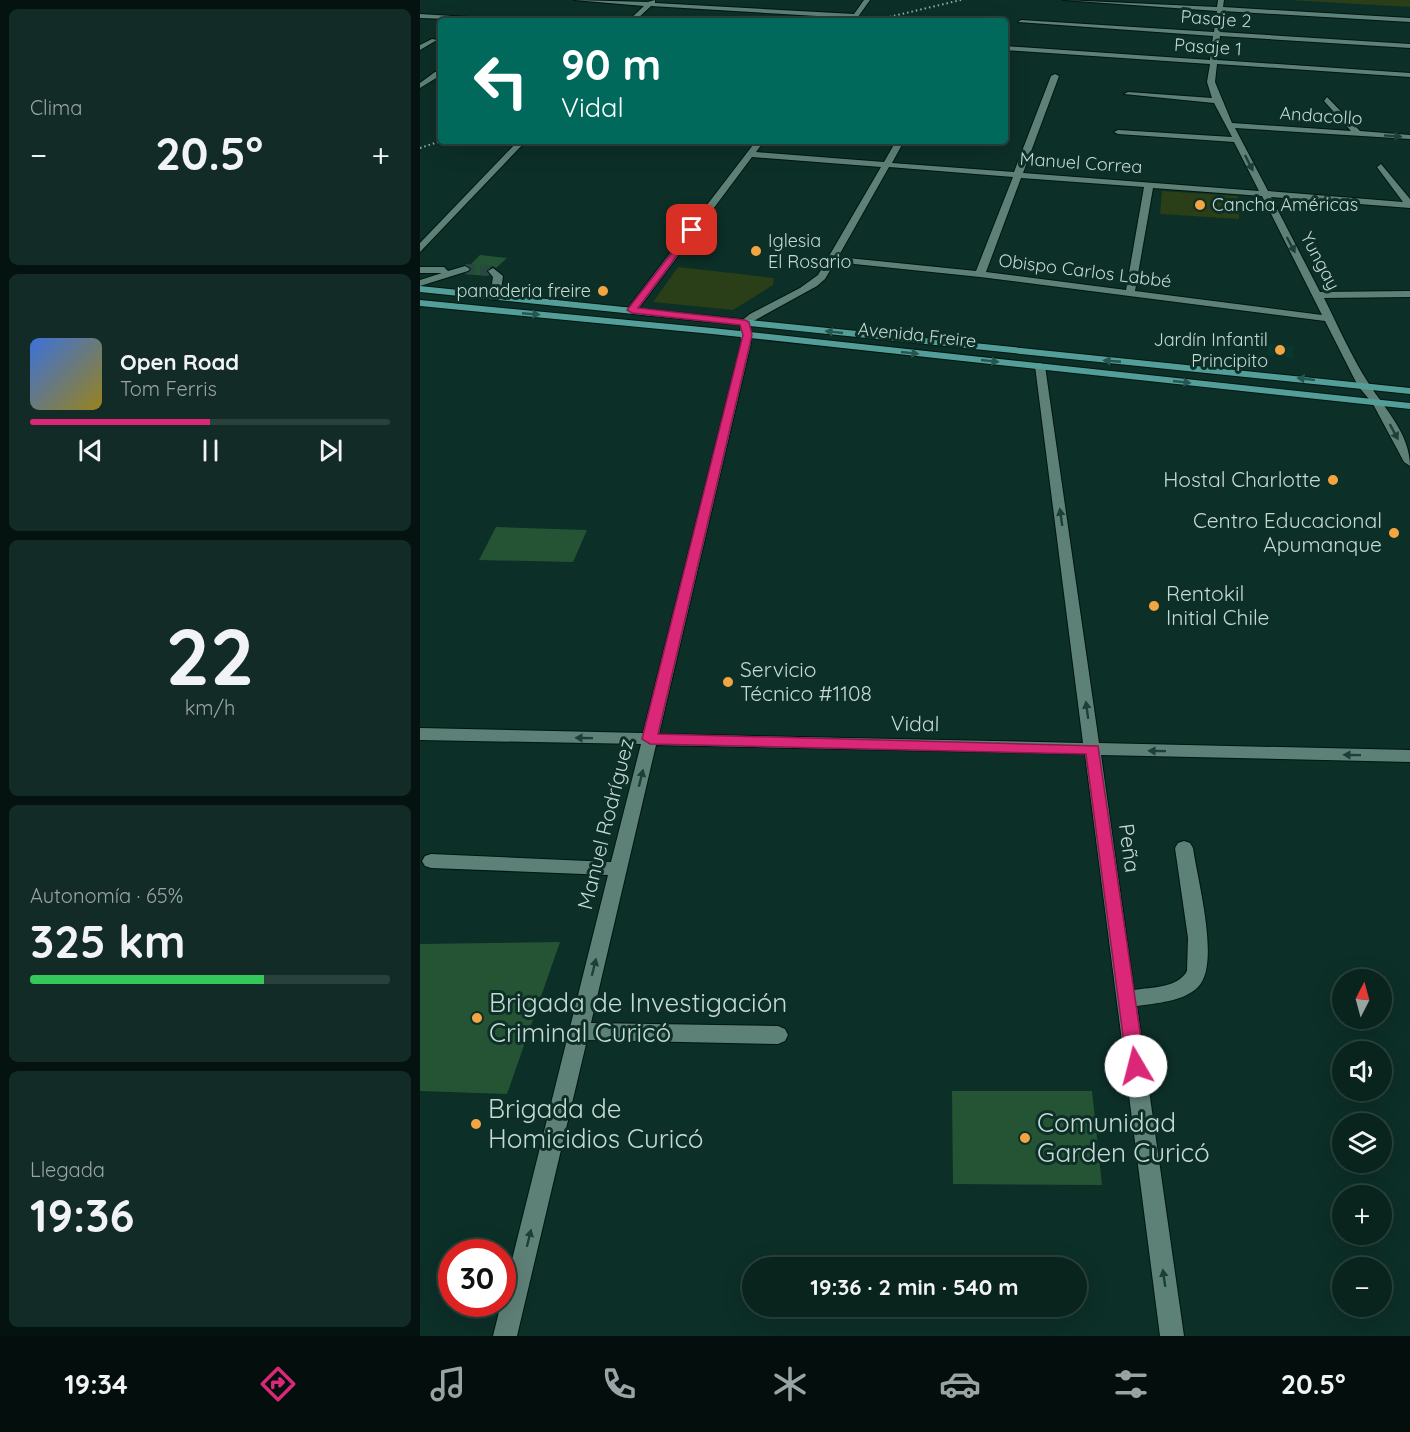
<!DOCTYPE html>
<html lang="es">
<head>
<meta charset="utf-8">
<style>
	body { margin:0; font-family:Quicksand,sans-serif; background:#122b26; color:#f1f3f6; height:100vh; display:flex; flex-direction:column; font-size:22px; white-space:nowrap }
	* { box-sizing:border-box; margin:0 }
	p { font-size:20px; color:#99a4a4 }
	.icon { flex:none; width:33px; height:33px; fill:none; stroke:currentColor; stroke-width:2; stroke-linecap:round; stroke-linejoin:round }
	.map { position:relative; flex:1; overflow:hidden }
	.side { display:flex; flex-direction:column; gap:9px; padding:9px; background:#051310; width:420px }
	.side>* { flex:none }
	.hud { position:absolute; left:18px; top:18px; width:570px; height:126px; border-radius:6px; box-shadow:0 6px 24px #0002,0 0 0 2px #29403b; background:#00695c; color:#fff; overflow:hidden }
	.needle { width:39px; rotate:6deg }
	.fabs { position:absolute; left:912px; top:969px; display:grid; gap:12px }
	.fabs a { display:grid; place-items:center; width:60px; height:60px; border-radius:50%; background:#09231d; box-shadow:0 6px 24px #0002,0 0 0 2px #29403b; font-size:30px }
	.speed { position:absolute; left:18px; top:1239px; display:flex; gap:12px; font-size:30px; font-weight:700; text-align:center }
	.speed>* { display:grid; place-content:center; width:78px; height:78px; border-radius:50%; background:#09231d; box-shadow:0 6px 24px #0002,0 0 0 2px #29403b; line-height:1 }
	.speed .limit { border:9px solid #d22; background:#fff; color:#111 }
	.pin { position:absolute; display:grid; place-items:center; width:51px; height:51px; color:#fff; margin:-26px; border-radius:12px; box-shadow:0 3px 9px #0006 }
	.me { position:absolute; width:66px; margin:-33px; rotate:352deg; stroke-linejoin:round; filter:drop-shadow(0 0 4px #0008) }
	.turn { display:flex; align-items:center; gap:21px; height:126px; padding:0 24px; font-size:27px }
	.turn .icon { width:78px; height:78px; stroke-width:2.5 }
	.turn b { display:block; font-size:42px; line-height:51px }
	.big { font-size:45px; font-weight:800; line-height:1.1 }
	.side .widget { flex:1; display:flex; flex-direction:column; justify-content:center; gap:9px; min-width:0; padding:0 21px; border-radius:9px; background:#122b26 }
	.side .dial { align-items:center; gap:0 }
	.dial b { font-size:78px; line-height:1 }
	.song { display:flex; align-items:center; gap:18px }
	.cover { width:72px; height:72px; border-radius:9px; background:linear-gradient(135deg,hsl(220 70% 55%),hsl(50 70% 35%)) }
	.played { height:6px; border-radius:3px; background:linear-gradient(90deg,#db2777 50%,#29403b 50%) }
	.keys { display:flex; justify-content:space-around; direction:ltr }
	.heat { display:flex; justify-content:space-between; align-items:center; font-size:33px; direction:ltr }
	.charge { height:9px; border-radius:4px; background:linear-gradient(90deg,#34c759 65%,#29403b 0) }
	.trip { position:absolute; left:322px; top:1257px; width:345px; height:60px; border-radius:30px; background:#09231d; box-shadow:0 6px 24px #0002,0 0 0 2px #29403b; font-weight:800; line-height:60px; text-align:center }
	.tabs { display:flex; height:96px; justify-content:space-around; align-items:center; background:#040e0c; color:#99a4a4 }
	.tabs .icon { width:42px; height:42px }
	.tabs .selected { color:#db2777 }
	.tabs b { font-size:27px; color:#f1f3f6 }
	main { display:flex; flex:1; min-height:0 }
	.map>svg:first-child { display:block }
	.built { fill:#08382d }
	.green { fill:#2a3f17 }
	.building { fill:#255435 }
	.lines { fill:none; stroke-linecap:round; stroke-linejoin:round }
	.minor-tunnel { stroke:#284841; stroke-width:10; stroke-dasharray:10 5; stroke-linecap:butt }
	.minor-casing { stroke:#001610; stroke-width:2 }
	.major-casing { stroke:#001610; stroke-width:2 }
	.minor { fill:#5e8177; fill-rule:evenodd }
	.major { fill:#549e9a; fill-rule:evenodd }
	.rail { stroke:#96ada7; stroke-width:2; stroke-dasharray:1.5 3; stroke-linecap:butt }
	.oneway { fill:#1c3f37 }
	.oneway2 { fill:#25564f }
	.route { fill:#db2777; stroke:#8e194d; stroke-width:1.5 }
	.poi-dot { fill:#f3a542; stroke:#0c2f27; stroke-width:2 }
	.labels { text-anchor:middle; stroke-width:6; stroke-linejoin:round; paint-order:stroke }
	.far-street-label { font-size:18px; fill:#c6d9d3; stroke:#0c2f27 }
	.far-poi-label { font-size:18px; fill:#c6d9d3; stroke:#0c2f27; text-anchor:start }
	.poi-label { font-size:21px; fill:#c6d9d3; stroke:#0c2f27; text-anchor:end }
	.street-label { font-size:21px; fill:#c6d9d3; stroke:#0c2f27 }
	.near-poi-label { font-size:26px; fill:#c6d9d3; stroke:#0c2f27; text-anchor:start }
</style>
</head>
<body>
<main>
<section class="side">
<div class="widget"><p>Clima</p>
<div class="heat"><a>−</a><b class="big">20.5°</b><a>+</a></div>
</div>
<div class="widget">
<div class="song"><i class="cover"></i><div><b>Open Road</b><p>Tom Ferris</p></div></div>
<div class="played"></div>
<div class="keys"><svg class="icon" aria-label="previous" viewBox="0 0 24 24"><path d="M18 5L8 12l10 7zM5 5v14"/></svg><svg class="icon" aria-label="pause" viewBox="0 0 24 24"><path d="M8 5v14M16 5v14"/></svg><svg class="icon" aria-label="next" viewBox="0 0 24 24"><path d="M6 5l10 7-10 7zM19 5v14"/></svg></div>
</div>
<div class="widget dial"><b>22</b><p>km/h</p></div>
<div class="widget"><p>Autonomía · 65%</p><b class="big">325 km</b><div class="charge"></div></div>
<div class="widget"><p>Llegada</p><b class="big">19:36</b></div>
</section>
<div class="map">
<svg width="990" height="1336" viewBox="0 0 990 1336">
	<rect width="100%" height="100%" fill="#0c2f27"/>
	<path class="built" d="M848,343l26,3 -1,12 -26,-3z"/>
	<path class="green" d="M869,0h121v7z
		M742,191l76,5 1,23 -79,-5z
		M258,267l96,11 -1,7 -40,25 -80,-8z"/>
	<path class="building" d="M60,255l27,3 -11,10 -3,-2 -6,3v7l-22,-2 7,-3 -3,-5z
		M76,527l91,3 -14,32 -94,-2z
		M140,942l-53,152 -87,-3v-147z
		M532,1091h140l10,94 -149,-1z"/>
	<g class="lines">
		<path class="minor-tunnel" d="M45,269l28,2"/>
		<g class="minor-casing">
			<path id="minor" d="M154,0l74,2 7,-2v3l199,11 10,-14h6l-15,21h-6l2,-3 -200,-12 -16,15h-7l16,-15z
				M643,0l154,7 1,-7h6l-1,7 187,11v4l-187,-11 -3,21 190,12v4l-190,-12 -3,24 193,13v4l-193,-13 -2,18 17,41 119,8 -27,-30 3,-4 33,34 50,4v4l-175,-11 33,63 135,11 -26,-35 4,-3 29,35v9l-139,-11 49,95 90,-1v6l-86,1c14,28 27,58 45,86 16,25 41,50 41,82l-6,-4 -31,-58 -15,-18 -33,-65 -345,-44 -145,-15 -10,17 -8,7 -67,37 1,20 -92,391 424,9 -48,-377 5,-3 5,3 54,377 311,7v12l-309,-7 33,235c18,-3 44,-2 53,-19l1,-33 -13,-90 3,-5 6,-2 6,2 3,5c4,30 28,117 5,139 -15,15 -42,16 -61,19l47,330h-24l-75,-582 -429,-9 -65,278 187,3 7,3 3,6 -3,6 -7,3 -191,-4 -70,296h-24l115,-461 -177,-7 -6,-2 -3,-5 3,-5 6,-2 180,8 30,-118 -221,-4v-12l223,5 98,-390 -1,-21 10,-8 50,-26 18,-13 63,-108 -129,-10 -116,155h-8v-4l128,-167h8l-8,11 128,10 12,-21h8l-12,22 122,9 37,-96 4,-2 4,2 -36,97 236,18 -25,-49 -116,-8 -4,-2 4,-2 114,7 -18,-34 -90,-9 4,-2 84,6 -5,-16 3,-18 -205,-14v-4l205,14 3,-24 -195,-14 3,-2 193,12 3,-21zM469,167l124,10 -37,94 -138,-14zM601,178l123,9 -18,103 -140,-18zM733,188l109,8 60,119 -187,-24z
				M0,14l81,5 3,2 -84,-3z
				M12,39l5,1 -17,10v-5z
				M15,72h6v3l-21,13v-5z
				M98,141h8l-106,111v-9z
				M45,266l5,3 -2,2 -48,15v-6l22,-7h-22v-6h24l4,4z
				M73,268l10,8 -3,21 -5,3 -5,-3 3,-20 -5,-6z"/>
		</g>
		<g class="major-casing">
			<path id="major" d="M0,286l990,102v6l-990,-102z
				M0,300l292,28 698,75v6l-698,-75 -292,-28z"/>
		</g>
		<use href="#minor" class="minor"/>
		<use href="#major" class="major"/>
		<path class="rail" d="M452,21l89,-21
			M0,148l21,-7"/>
	</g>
	<defs><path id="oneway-solid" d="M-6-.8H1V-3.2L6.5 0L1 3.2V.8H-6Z" transform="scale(1.5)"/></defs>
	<g class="oneway">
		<use href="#oneway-solid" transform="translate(973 136) rotate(4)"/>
		<use href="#oneway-solid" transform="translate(829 163) rotate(63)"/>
		<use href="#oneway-solid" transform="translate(871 245) rotate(62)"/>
		<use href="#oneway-solid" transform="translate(974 432) rotate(62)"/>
		<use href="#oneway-solid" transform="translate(641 517) rotate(-98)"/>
		<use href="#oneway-solid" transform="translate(667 710) rotate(-98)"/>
		<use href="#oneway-solid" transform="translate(164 738) rotate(-179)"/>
		<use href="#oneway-solid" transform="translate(737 751) rotate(-179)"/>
		<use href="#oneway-solid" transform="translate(932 755) rotate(-179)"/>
		<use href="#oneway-solid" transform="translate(221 778) rotate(-76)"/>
		<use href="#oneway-solid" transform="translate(174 967) rotate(-76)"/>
		<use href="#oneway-solid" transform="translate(109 1238) rotate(-76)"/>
		<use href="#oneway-solid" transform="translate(744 1278) rotate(-98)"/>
	</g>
	<g class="oneway2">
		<use href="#oneway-solid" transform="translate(111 314) rotate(5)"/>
		<use href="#oneway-solid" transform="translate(414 332) rotate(-174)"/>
		<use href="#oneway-solid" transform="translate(490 353) rotate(6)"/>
		<use href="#oneway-solid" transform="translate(570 361) rotate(6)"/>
		<use href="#oneway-solid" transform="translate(692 361) rotate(-175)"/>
		<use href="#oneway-solid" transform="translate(886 379) rotate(-174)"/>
		<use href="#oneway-solid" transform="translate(762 382) rotate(6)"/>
	</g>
	<path class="route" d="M272,227l4,3 -58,78 107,12 4,2 3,13 -94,399 440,12 47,320 -3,6 -6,2 -7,-2 -2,-6 -41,-312 -436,-10 -8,-5 101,-404 -3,-10 -108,-12 -5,-3z"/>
	<g class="poi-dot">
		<circle cx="780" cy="205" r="6"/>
		<circle cx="336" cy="251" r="6"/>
		<circle cx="183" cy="291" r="6"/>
		<circle cx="860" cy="350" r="6"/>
		<circle cx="913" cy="480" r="6"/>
		<circle cx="974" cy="533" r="6"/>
		<circle cx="734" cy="606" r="6"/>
		<circle cx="308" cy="682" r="6"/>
		<circle cx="57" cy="1018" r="6"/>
		<circle cx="56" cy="1124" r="6"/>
		<circle cx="605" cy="1138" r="6"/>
	</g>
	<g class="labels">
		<g class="far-street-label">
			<text transform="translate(796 19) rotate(4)" y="6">Pasaje 2</text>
			<text transform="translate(788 47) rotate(4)" y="6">Pasaje 1</text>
			<text transform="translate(901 116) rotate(4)" y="6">Andacollo</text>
			<text transform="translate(661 163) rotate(4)" y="6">Manuel Correa</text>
			<text transform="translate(900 261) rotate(62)" y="6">Yungay</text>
			<text transform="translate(665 271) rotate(7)" y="6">Obispo Carlos Labbé</text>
			<text transform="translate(497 335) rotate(6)" y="6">Avenida Freire</text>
		</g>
		<g class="far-poi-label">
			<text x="792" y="211">Cancha Américas</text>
			<text x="348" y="247">Iglesia<tspan x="348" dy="21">El Rosario</tspan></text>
			<text x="171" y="297" text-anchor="end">panaderia freire</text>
			<text x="848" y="346" text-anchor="end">Jardín Infantil<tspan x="848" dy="21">Principito</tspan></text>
		</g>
		<g class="poi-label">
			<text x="901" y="487">Hostal Charlotte</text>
			<text x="962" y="528">Centro Educacional<tspan x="962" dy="24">Apumanque</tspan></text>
			<text x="746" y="601" text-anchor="start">Rentokil<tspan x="746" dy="24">Initial Chile</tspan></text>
			<text x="320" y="677" text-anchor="start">Servicio<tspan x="320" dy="24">Técnico #1108</tspan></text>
		</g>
		<g class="street-label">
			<text transform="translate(495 724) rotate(1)" y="7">Vidal</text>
			<text transform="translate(186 824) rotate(-76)" y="7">Manuel Rodríguez</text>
			<text transform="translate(709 848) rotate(82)" y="7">Peña</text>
		</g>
		<g class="near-poi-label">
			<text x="69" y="1012">Brigada de Investigación<tspan x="69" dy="30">Criminal Curicó</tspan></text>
			<text x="68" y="1118">Brigada de<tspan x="68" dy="30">Homicidios Curicó</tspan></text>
			<text x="617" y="1132">Comunidad<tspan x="617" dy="30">Garden Curicó</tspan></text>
		</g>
	</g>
</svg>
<div class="fabs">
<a><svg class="needle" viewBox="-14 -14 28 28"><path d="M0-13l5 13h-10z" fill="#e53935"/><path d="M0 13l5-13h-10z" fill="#99a4a4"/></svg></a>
<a><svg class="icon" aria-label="sound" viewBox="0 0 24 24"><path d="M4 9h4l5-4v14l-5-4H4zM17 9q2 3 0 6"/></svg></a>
<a><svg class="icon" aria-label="layers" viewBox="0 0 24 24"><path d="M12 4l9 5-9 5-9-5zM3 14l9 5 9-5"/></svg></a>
<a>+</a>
<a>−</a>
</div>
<div class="speed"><div class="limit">30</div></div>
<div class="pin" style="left:272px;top:230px;background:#d93025"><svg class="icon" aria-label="arrive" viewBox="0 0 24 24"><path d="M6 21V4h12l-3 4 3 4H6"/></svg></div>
<svg class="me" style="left:716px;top:1066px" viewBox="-20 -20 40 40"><circle r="19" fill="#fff"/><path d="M0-13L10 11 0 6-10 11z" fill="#db2777"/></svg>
<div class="trip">19:36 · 2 min · 540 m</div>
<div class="hud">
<div class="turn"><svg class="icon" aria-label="left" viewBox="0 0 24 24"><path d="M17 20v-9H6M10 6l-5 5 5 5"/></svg><div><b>90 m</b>Vidal</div></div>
</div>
</div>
</main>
<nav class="tabs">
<b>19:34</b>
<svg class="icon selected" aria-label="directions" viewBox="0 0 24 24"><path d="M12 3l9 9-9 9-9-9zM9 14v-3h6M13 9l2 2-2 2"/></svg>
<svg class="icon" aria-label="music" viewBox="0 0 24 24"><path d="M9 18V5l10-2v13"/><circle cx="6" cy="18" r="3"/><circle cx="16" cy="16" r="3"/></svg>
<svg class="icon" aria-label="phone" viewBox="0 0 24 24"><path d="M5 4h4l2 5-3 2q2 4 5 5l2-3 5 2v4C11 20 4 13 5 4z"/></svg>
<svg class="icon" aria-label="climate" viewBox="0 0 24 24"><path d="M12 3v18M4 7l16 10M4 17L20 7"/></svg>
<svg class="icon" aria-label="car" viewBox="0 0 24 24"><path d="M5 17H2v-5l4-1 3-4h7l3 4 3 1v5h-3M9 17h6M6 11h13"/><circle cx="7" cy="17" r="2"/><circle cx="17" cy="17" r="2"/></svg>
<svg class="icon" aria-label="filters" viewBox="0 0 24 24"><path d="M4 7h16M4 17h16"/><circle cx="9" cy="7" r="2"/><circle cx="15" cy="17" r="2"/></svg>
<b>20.5°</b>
</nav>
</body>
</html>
